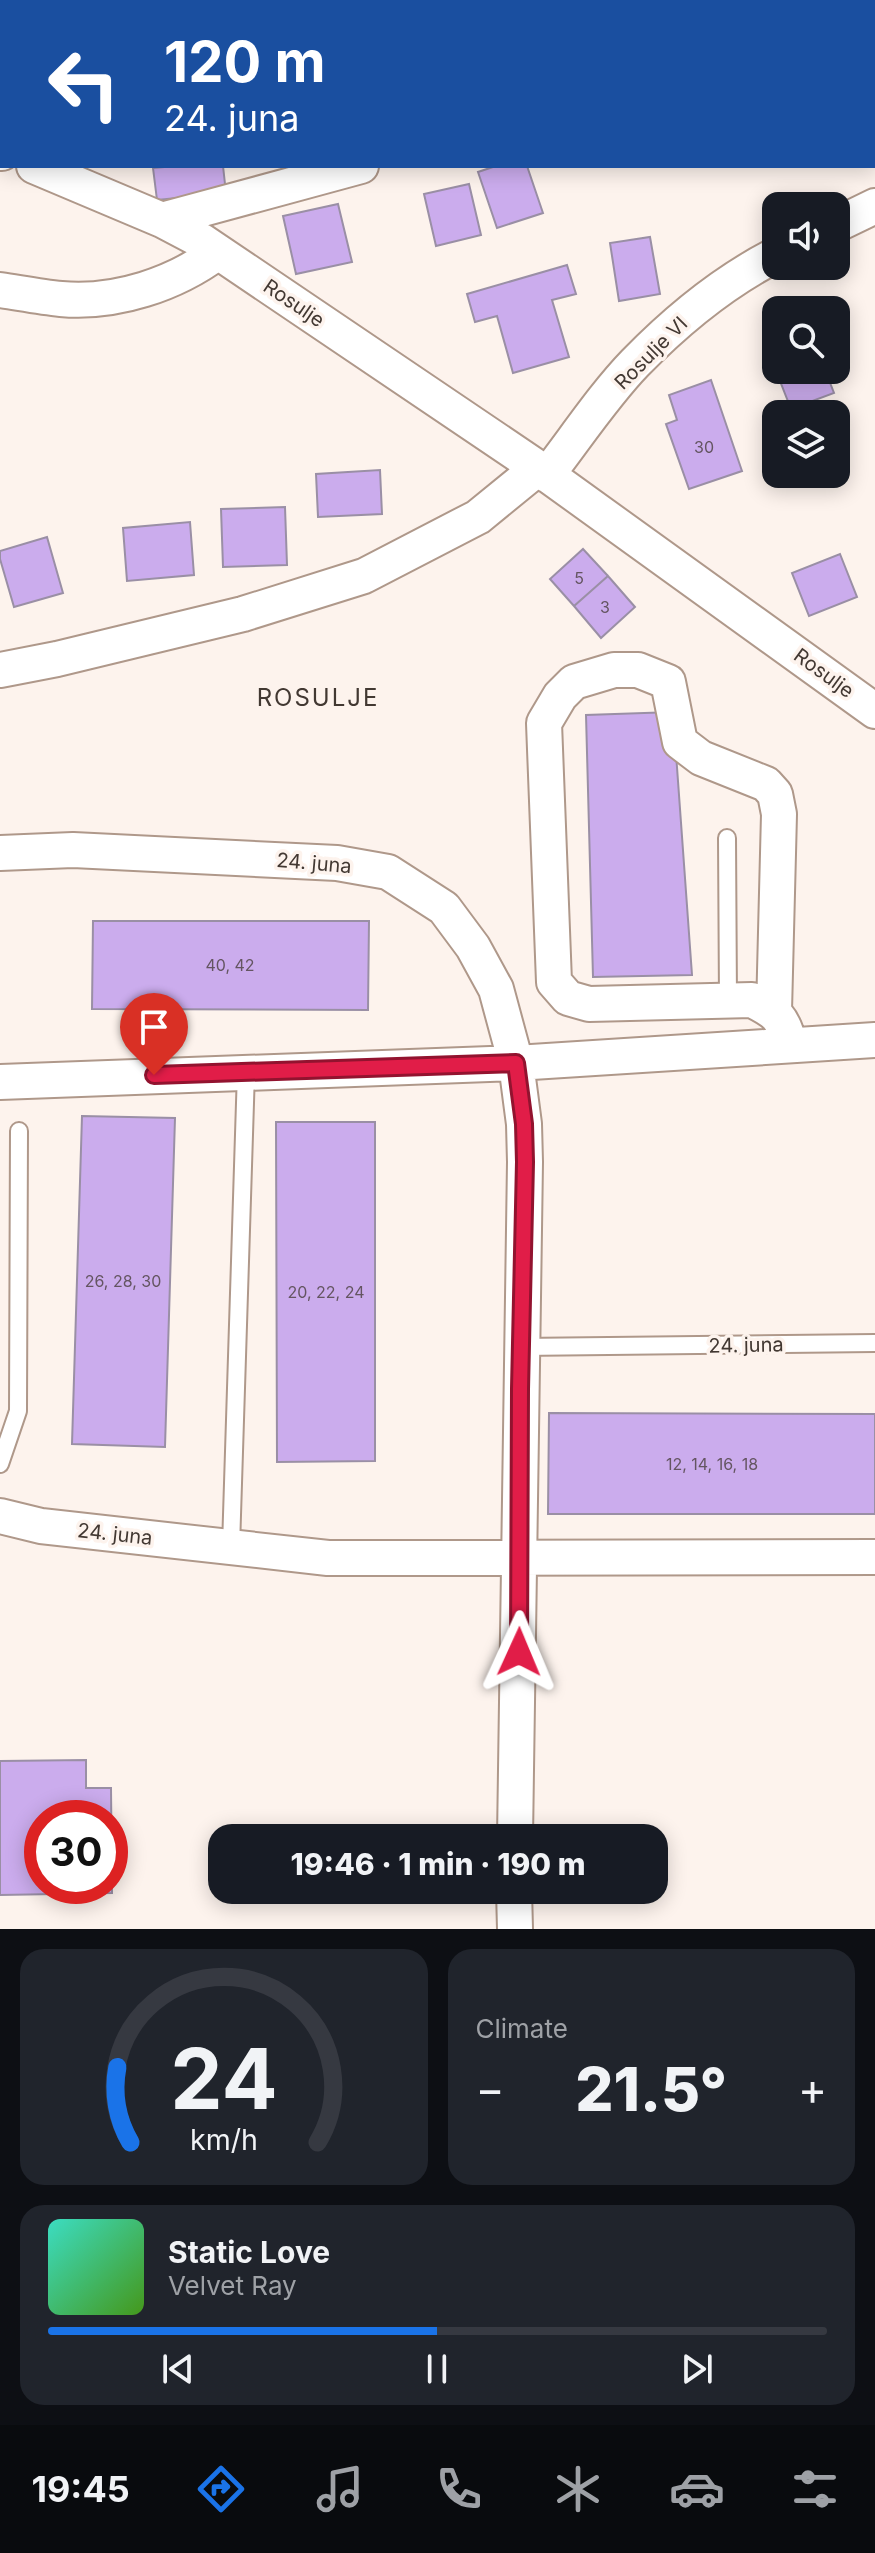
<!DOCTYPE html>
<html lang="en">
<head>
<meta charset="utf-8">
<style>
	body { margin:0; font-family:Inter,sans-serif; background:#20242c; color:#f1f3f6; height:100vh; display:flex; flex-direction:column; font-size:30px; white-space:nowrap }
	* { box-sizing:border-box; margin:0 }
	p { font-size:26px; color:#9ea1a6 }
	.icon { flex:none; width:44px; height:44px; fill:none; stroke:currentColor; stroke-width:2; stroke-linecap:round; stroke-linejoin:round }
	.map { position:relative; height:1929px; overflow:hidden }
	.panel { display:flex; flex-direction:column; gap:20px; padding:20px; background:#0d0f14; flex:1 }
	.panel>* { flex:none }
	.guide { position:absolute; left:0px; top:0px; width:876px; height:168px; box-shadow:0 4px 20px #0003; background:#1a4fa0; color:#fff; overflow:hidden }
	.tools { position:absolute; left:762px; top:192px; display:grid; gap:16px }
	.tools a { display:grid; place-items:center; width:88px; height:88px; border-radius:16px; background:#171b24; box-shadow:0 4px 20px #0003; font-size:40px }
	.speed { position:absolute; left:24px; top:1800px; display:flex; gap:16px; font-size:40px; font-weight:700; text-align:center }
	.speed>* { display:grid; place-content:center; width:104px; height:104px; border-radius:50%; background:#171b24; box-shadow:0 4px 20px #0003; line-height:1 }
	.speed .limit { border:12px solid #d22; background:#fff; color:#111 }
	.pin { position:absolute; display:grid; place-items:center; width:68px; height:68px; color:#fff; margin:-82px -34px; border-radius:50% 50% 50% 0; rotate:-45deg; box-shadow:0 0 8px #0007 }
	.pin .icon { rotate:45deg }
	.me { position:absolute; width:88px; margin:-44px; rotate:1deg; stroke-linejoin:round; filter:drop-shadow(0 0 6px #0008) }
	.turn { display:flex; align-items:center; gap:28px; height:168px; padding:0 32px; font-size:36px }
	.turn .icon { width:104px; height:104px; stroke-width:2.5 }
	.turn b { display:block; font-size:56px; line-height:68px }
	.big { font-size:60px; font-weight:800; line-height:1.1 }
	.panel .widget { flex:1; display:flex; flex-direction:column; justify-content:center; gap:12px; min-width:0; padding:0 28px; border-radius:24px; background:#20242c }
	.panel .dial { align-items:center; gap:0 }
	.dial svg { height:208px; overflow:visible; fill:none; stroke:#363941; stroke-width:7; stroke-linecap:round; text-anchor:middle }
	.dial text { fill:#f1f3f6; stroke:none }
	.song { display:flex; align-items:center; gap:24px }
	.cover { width:96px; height:96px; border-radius:12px; background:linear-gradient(135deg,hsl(170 70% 55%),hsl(100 70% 35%)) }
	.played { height:8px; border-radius:4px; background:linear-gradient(90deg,#1a73e8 50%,#363941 50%) }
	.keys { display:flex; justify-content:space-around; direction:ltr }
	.heat { display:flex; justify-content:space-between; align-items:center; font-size:44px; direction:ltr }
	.panel .tiles { flex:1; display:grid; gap:20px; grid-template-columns:1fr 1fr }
	.widget:last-child { grid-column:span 2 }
	.trip { position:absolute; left:208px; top:1824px; width:460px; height:80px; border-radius:24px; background:#171b24; box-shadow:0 4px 20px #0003; font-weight:800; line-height:80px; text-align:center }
	.tabs { display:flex; height:128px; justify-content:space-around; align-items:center; background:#090b0e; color:#9ea1a6 }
	.tabs .icon { width:56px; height:56px }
	.tabs .selected { color:#1a73e8 }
	.tabs b { font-size:36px; color:#f1f3f6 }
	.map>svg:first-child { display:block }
	.building { fill:#cbaced; stroke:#9a8fa5; stroke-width:2; fill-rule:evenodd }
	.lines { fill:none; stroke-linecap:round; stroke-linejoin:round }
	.service-casing { stroke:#af988a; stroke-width:20 }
	.minor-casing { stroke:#af988a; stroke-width:38 }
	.service { stroke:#fff; stroke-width:16 }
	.minor { stroke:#fff; stroke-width:34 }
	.route-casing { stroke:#92132f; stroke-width:20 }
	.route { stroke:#e11d48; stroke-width:14 }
	.labels { text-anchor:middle; stroke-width:7; stroke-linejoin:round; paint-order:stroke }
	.number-label { font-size:16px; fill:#645561 }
	.street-label { font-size:20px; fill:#423832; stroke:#fdf3ed }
	.quarter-label { font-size:24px; letter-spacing:2px; fill:#423832; stroke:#fdf3ed }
</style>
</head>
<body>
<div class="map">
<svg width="875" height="1929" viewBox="0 0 875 1929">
	<rect width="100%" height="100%" fill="#fdf3ed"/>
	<path class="building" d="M37,0h50v2h-50z
		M756,0h62l1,2h-63z
		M176,166h47l3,27 -69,7 -4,-32z
		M496,166h31l16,47 -46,15 -19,-56z
		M469,184l12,51 -45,11 -12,-52z
		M338,204l14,58 -56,12 -13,-58z
		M650,237l10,57 -41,7 -9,-58z
		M567,265l9,29 -24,6 17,57 -56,16 -16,-57 -22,6 -8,-28z
		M776,356v14h49l9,23 -43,16 -20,-51z
		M711,380l31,91 -53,18 -23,-65 11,-4 -8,-25z
		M380,470l2,44 -64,3 -2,-43z
		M285,507l2,58 -64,2 -2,-58z
		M190,522l4,53 -67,6 -4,-53z
		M47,537l16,56 -49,14 -14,-48v-8z
		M583,549l25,27 -34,30 -24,-27z
		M840,554l17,43 -48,19 -17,-43z
		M608,576l27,31 -34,31 -27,-32z
		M673,712l19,263 -99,2 -7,-262z
		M93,921h276l-1,89 -276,-1z
		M82,1116l93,2 -10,329 -93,-3z
		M276,1122h99v339l-98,1z
		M549,1413l326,1v100h-327z
		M86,1760v28h25l1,105 -112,2v-134zM42,1818h68v68h-68z"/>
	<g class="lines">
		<g class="service-casing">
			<path id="service" d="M727,838l1,163
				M520,1347l355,-4
				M0,1464l18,-53 1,-280
				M231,1547l15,-476"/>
		</g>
		<g class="minor-casing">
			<path id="minor" d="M4,0l1,2
				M611,2l6,-2
				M874,28h1
				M0,153h2
				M34,166l128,54 40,21 336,227 337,243
				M162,220l199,-54
				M836,225l39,-19
				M0,290c20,3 41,7 61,9 55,5 114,-15 157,-47
				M547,475c28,-36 57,-80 88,-112 41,-42 88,-81 141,-108
				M0,670l57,-11 186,-45 121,-38 114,-59 60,-49
				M0,853l73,-3 264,13 51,9 56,36 29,39 23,42 20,74 359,-23
				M774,1011l5,-197 -4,-20 -9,-10 -65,-26 -21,-16 -12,-60 -30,-12h-24l-40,12 -14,14 -16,27 10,259 14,16 21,6 163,-4c26,13 30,17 38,45
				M0,1082l516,-19 8,61 1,38 -10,676
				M0,1516l41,10 287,32 547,-1
				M514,1890l1,39"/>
		</g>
		<use href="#service" class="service"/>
		<use href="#minor" class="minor"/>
	</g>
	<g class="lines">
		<g class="route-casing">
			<path id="route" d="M154,1075l362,-12 8,61 1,38 -5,227 -1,263"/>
		</g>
		<use href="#route" class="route"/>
	</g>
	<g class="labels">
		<g class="number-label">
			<text x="704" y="453">30</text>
			<text x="579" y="584">5</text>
			<text x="605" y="613">3</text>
			<text x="230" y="971">40, 42</text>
			<text x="123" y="1287">26, 28, 30</text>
			<text x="326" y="1298">20, 22, 24</text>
			<text x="712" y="1470">12, 14, 16, 18</text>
		</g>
		<g class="street-label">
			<text transform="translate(294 303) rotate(34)" y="7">Rosulje</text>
			<text transform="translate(651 353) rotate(-45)" y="7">Rosulje VI</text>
			<text transform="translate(824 673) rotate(36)" y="7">Rosulje</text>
			<text transform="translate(314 863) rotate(5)" y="7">24. juna</text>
			<text transform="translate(746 1345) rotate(-1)" y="7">24. juna</text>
			<text transform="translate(115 1534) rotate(6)" y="7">24. juna</text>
		</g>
		<g class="quarter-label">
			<text x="318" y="706">ROSULJE</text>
		</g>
	</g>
</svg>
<div class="tools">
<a><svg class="icon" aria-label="sound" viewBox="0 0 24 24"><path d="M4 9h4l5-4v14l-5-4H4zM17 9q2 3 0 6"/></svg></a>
<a><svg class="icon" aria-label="search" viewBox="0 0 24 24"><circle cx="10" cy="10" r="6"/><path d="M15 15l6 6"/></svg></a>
<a><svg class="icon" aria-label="layers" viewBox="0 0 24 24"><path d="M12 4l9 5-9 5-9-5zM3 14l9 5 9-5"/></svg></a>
</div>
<div class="speed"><div class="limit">30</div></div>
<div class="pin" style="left:154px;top:1075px;background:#d93025"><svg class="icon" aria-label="arrive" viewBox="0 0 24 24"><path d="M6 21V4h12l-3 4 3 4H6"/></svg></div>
<svg class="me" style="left:519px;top:1652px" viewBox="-20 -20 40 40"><path d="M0-17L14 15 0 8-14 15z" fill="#e11d48" stroke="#fff" stroke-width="4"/></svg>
<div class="trip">19:46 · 1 min · 190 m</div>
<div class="guide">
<div class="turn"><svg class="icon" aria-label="left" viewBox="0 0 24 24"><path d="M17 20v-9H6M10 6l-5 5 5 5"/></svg><div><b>120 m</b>24. juna</div></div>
</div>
</div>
<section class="panel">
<div class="tiles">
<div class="widget dial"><svg viewBox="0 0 100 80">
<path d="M14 69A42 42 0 1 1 86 69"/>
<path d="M14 69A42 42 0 0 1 9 40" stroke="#1a73e8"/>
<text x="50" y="56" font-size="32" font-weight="700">24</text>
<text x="50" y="72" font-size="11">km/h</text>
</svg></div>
<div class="widget"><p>Climate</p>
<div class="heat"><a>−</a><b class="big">21.5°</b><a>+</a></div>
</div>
<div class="widget">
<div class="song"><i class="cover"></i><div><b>Static Love</b><p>Velvet Ray</p></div></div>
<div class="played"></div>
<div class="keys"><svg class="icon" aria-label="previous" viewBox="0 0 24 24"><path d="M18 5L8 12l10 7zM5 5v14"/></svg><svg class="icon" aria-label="pause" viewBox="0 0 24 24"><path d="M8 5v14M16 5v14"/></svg><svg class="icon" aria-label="next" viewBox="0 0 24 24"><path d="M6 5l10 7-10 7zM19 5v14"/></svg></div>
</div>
</div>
</section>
<nav class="tabs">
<b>19:45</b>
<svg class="icon selected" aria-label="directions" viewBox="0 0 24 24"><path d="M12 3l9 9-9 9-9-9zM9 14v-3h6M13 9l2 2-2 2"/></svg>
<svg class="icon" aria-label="music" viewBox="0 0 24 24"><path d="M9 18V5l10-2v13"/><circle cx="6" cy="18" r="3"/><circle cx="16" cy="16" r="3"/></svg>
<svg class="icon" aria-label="phone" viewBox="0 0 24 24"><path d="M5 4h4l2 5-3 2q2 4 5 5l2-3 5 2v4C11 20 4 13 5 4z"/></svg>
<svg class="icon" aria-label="climate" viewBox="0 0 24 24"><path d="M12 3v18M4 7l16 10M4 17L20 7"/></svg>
<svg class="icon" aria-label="car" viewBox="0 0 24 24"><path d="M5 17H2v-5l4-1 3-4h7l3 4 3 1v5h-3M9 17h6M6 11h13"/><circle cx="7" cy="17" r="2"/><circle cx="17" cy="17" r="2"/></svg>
<svg class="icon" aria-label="filters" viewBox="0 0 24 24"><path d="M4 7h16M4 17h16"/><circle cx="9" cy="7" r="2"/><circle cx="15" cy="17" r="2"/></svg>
</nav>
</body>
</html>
